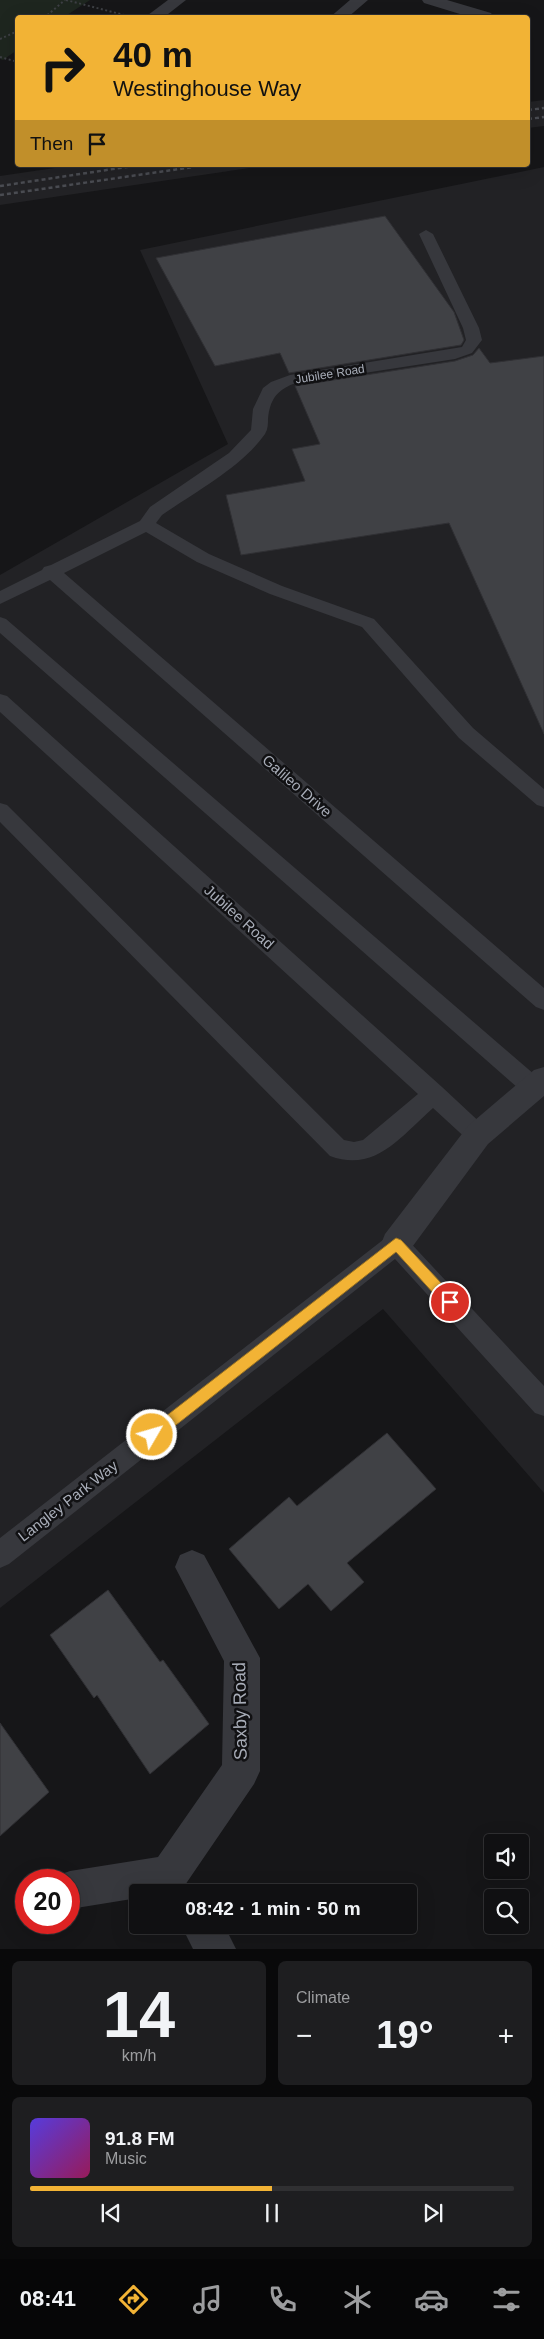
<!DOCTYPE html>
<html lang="en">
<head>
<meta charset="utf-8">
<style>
	body { margin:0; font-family:Arial,sans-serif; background:#1e1e20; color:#f1f3f6; height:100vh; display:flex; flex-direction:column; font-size:19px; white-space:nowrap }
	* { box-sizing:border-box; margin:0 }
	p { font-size:16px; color:#9c9d9f }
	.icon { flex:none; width:28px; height:28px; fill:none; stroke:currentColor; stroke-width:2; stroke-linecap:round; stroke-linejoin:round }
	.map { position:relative; height:1949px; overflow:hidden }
	.sheet { display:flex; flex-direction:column; gap:12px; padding:12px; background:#09090a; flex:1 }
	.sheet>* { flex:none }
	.hud { position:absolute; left:15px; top:15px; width:515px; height:152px; border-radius:5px; box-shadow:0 5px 20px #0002,0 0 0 1px #303032; background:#f2b335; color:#111; overflow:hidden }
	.fabs { position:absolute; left:484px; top:1834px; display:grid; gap:10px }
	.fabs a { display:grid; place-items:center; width:45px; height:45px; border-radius:5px; background:#101012; box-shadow:0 5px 20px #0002,0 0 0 1px #303032; font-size:25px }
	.speed { position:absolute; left:15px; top:1869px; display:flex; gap:10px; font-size:25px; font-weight:700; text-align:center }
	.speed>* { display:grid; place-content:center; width:65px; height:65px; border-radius:50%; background:#101012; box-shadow:0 5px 20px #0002,0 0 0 1px #303032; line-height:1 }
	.speed .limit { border:8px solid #d22; background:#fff; color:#111 }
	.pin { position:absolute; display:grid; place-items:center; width:42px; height:42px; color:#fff; margin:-21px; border:2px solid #fff; border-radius:50%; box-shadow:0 1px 5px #0007 }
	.me { position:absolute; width:55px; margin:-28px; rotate:52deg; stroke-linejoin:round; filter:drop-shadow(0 0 4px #0008) }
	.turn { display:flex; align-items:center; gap:18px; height:105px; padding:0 15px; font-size:22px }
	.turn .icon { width:65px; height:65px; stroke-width:2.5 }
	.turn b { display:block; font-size:35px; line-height:42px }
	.then { display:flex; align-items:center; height:48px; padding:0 15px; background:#0003; gap:10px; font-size:19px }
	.big { font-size:38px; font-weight:600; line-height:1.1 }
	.sheet .widget { flex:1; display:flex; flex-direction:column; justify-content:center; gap:8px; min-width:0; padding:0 18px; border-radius:8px; background:#1e1e20 }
	.sheet .dial { align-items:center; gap:0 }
	.dial b { font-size:65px; line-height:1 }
	.song { display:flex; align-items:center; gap:15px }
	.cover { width:60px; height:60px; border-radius:8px; background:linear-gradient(135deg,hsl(250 70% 55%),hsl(330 70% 35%)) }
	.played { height:5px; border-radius:2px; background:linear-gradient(90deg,#f2b335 50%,#303032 50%) }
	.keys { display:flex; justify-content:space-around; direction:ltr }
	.heat { display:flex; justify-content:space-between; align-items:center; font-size:28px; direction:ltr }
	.sheet .tiles { flex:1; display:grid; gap:12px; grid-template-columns:1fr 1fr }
	.widget:last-child { grid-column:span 2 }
	.trip { position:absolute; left:129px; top:1884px; width:288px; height:50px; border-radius:5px; background:#101012; box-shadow:0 5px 20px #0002,0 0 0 1px #303032; font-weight:600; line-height:50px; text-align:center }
	.tabs { display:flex; height:80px; justify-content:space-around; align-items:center; background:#060607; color:#9c9d9f }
	.tabs .icon { width:35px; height:35px }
	.tabs .active { color:#f2b335 }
	.tabs b { font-size:22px; color:#f1f3f6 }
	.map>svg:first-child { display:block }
	.built { fill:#222225 }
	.green { fill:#1e261f }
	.building { fill:#404145; stroke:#303034 }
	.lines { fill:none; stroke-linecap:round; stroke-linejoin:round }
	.path { stroke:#3d3f44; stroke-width:2; stroke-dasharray:2 2.5; stroke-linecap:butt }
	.lane { fill:#37383d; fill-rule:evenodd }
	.street { fill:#37383d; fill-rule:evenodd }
	.rail { stroke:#4a4c52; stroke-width:2.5; stroke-dasharray:4 3; stroke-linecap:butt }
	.route { fill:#f2b335; stroke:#9d7422 }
	.labels { text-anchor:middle; stroke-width:5; stroke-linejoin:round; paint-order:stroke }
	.far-street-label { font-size:12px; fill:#a8adb8; stroke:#111113 }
	.street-label { font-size:15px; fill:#a8adb8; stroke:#111113 }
	.near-street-label { font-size:18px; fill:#a8adb8; stroke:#111113 }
</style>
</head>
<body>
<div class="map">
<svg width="544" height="1949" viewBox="0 0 544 1949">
	<rect width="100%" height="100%" fill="#161618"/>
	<path class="built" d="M544,100v26l-16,2v-26z
		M75,165h195l-270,40v-29z
		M544,167v1326l-161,-184 -383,299v-1033l228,-131 -88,-194z"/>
	<path class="green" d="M0,0h90l-26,17 -46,1 -1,32 -14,10 -3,-1z"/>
	<path class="building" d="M385,216l69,96 10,28 -3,5 -172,28 -9,-20 -65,13 -59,-108z
		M479,348l11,15 54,-7v378l-95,-211 -208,32 -15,-60 79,-14 -13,-32 28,-5 -25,-58 160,-25 18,-6z
		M387,1433l49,56 -89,74 17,19 -33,29 -23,-27 -29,25 -50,-60 60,-52 8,9z
		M108,1590l52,72 3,-2 46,64 -59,50 -53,-79 -3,3 -44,-63z
		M0,1723l49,69 -49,44z"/>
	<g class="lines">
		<path class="path" d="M66,0l58,15
			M44,18l21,-18
			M0,39l18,-8
			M0,57l18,5"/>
		<path class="lane" d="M426,230l7,4 46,94 3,12 -10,13 -17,6 -162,25c-17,7 -23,16 -25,35 0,5 0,10 -3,15 -23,33 -70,58 -103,81l-6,8 53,31 73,32 92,33 99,109 71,61v18l-7,-2 -78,-67 -97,-111 -92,-33 -73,-32 -51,-30 -82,41 480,415v22l-8,-3 -486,-427 -50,24v-13l42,-21 2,-3 7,-2 89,-44 10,-14 79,-54 22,-23 2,-21 10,-21 8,-6 19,-7 172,-28 4,-7 -3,-12 -44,-94z
			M0,617l6,2 536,462 2,5 -2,9 -8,2 -8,-2 -526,-462z
			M0,694l7,2 435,391 44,41 3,7 -3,7 -8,3 -8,-3 -37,-34c-32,28 -57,65 -103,48l-330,-334v-19l7,2 337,335 10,2 9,-2 55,-46 -418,-382z
			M396,1233l8,3 140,150v30l-9,-3 -140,-154 -386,305 -9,4v-30l388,-302z"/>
		<path class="street" d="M168,0h18l-23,18h-19z
			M350,0h18l-21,18h-18z
			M422,0h25l44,13 2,3 -20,2 -49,-15z
			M544,1067v29l-56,48 -81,110 -11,4 -11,-4 -4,-10 4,-10 83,-108 66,-56z
			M192,1550l12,5 56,103v113l-6,13 -71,104 -12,4h-33v6l-68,11 -1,-29h-14l1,-4 14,-5 88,-14 64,-92 2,-104 -49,-94 5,-12z
			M181,1925h43l12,24h-43z"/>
		<path class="rail" d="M528,110l16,-2
			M528,119l16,-2
			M0,186l140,-21
			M0,195l207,-30"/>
	</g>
	<path class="route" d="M396,1238l5,2 54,58 2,4 -2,4 -5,2 -5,-2 -49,-54 -239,188 -5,2 -4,-2 -2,-5 2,-5z"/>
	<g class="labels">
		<g class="far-street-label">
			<text transform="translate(330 374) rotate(-9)" y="4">Jubilee Road</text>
		</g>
		<g class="street-label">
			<text transform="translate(297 786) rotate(41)" y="5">Galileo Drive</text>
			<text transform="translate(239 917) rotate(42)" y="5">Jubilee Road</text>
			<text transform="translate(68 1501) rotate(-38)" y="5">Langley Park Way</text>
		</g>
		<g class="near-street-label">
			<text transform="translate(240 1711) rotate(-91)" y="6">Saxby Road</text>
		</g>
	</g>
</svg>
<div class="fabs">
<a><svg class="icon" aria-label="sound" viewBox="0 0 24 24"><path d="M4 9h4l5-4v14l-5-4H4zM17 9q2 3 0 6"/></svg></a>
<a><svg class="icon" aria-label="search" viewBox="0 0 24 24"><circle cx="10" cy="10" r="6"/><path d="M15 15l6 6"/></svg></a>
</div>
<div class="speed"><div class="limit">20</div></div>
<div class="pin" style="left:450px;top:1302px;background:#d93025"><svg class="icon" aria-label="arrive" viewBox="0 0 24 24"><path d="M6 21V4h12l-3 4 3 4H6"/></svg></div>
<svg class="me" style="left:152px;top:1435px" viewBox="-20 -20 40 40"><circle r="17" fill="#f2b335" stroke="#fff" stroke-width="3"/><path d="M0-11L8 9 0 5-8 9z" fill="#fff"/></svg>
<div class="trip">08:42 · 1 min · 50 m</div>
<div class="hud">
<div class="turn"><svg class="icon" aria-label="right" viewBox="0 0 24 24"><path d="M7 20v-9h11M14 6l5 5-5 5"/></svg><div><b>40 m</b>Westinghouse Way</div></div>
<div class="then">Then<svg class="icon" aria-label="arrive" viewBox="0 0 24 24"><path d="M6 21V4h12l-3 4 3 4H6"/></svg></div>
</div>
</div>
<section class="sheet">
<div class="tiles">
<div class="widget dial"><b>14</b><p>km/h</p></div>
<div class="widget"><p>Climate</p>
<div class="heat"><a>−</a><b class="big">19°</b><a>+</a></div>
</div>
<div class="widget">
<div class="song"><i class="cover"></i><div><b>91.8 FM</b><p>Music</p></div></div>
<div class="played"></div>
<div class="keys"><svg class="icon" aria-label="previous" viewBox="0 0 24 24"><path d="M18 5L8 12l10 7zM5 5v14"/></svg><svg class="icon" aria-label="pause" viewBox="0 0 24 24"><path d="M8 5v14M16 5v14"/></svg><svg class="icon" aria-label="next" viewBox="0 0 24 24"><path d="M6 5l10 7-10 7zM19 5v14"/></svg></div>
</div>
</div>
</section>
<nav class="tabs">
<b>08:41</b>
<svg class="icon active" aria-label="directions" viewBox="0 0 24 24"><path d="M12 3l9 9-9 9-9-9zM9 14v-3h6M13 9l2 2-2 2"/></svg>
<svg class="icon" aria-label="music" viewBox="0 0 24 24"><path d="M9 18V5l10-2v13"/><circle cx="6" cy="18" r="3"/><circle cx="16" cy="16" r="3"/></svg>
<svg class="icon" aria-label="phone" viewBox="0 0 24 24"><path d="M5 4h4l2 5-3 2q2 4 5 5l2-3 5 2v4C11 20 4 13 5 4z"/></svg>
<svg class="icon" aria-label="climate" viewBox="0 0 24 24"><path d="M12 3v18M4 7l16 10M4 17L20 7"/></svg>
<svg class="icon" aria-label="car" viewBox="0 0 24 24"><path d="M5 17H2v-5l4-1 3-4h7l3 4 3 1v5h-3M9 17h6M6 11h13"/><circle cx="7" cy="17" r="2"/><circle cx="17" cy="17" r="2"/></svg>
<svg class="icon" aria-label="filters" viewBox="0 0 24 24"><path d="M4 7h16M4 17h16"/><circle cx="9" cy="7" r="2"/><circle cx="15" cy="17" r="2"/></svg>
</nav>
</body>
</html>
